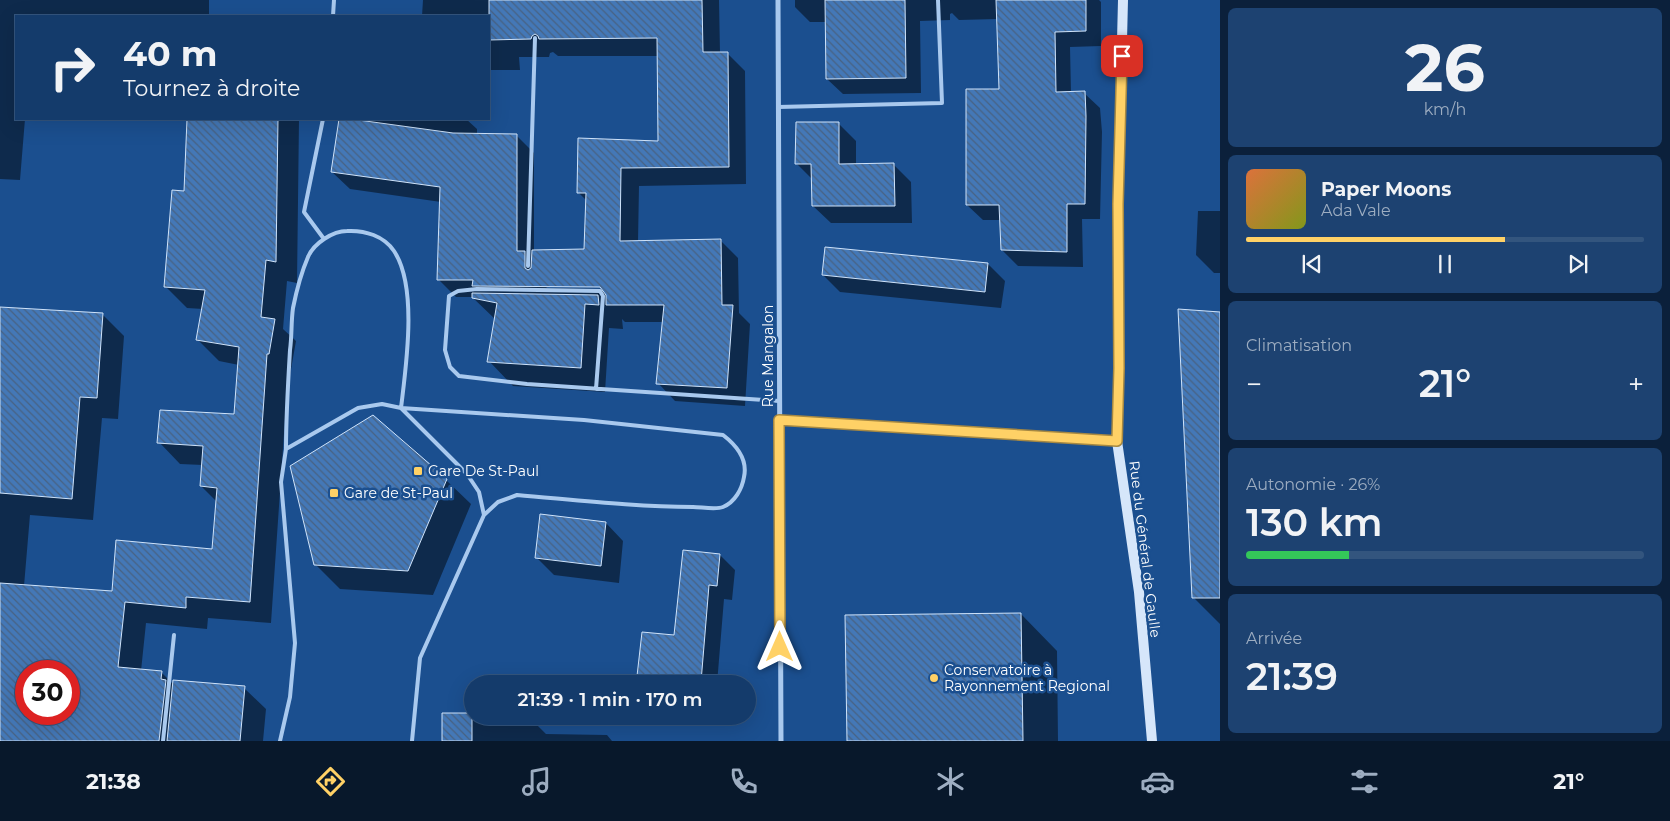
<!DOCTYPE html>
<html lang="fr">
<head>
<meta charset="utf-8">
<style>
	body { margin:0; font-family:Montserrat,sans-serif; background:#1d4271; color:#f1f3f6; height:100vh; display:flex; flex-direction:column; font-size:19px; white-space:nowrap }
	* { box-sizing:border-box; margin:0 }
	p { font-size:16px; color:#9dadc1 }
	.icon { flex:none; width:28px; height:28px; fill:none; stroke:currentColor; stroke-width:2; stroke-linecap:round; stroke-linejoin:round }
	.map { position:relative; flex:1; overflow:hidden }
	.details { display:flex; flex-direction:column; gap:8px; padding:8px; background:#0b203b; width:450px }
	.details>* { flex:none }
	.banner { position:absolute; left:15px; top:15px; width:475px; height:105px; border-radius:0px; box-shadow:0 5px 20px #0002,0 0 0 1px #33557e; background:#143b6b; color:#f1f3f6; overflow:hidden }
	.speed { position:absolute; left:15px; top:660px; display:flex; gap:10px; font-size:25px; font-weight:700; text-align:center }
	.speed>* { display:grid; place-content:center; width:65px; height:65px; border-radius:50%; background:#143b6b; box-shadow:0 5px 20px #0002,0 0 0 1px #33557e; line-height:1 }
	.speed .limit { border:8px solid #d22; background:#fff; color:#111 }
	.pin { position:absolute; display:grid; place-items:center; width:42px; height:42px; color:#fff; margin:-21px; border-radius:10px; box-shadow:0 2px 8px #0006 }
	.me { position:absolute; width:55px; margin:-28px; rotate:0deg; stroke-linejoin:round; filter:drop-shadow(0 0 4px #0008) }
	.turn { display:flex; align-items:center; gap:18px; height:105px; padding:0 25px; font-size:22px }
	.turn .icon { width:65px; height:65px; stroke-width:2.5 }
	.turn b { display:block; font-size:35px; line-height:42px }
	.big { font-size:38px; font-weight:600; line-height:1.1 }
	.details .tile { flex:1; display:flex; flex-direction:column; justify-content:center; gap:8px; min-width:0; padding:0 18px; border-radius:8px; background:#1d4271 }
	.details .dial { align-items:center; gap:0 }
	.dial b { font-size:65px; line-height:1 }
	.song { display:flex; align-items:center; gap:15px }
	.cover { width:60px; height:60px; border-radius:8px; background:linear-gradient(135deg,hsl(20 70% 55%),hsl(70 70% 35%)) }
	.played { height:5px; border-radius:2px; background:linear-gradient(90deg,#ffd166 65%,#33557e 65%) }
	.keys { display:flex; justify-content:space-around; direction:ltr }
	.heat { display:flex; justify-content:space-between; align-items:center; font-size:28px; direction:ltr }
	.charge { height:8px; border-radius:4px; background:linear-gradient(90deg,#34c759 26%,#33557e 0) }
	.trip { position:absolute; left:464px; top:675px; width:292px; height:50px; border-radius:25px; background:#143b6b; box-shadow:0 5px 20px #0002,0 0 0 1px #33557e; font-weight:600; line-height:50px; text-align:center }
	.tab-bar { display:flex; height:80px; justify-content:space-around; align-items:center; background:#08182b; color:#9dadc1 }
	.tab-bar .icon { width:35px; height:35px }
	.tab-bar .selected { color:#ffd166 }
	.tab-bar b { font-size:22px; color:#f1f3f6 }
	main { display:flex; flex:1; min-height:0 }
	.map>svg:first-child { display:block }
	.shadow { fill:#0007; fill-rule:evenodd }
	.building { fill:url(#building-back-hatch); stroke:#cfe3fa; fill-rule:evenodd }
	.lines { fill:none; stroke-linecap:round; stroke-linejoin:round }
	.lane { stroke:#a9c9ee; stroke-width:4 }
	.street { stroke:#a9c9ee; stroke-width:5 }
	.secondary { stroke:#d6e6fa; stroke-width:10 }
	.route-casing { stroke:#a68842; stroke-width:12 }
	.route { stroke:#ffd166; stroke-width:9 }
	.poi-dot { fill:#ffd166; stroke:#1b4f8f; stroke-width:2 }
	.labels { text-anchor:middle; stroke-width:5; stroke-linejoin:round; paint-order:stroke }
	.street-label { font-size:14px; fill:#fff; stroke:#1b4f8f }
	.poi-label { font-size:14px; fill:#fff; stroke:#1b4f8f; text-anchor:start }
</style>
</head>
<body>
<main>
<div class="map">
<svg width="1220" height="741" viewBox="0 0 1220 741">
	<defs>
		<pattern id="building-back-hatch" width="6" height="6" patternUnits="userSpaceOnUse" patternTransform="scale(1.25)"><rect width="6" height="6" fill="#4478b7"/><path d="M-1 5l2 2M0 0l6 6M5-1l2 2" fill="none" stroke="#486282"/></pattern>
	</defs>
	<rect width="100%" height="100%" fill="#1b4f8f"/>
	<path class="shadow" d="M0,0h209v16h-193v103h10h-1l-5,61 -20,-1z
		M423,0h296l1,53h7l18,18 1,113 -107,2 -1,56 82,-2 18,18 1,55 11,11 -5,82 -70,-5 -17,-18 5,-61h-38l-3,-3 1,10 -14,-1 -4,64 -92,-6 -24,-25 7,-41 -24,-23h-16l-18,-18 3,-77 -91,-13 -18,-17 8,-53 15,2v-2h111l11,10v6h39l18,18v99l52,-2 1,-49 -9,-9 81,-50 -1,-86h-100l-5,-4 -3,1 -1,4h-30l1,13h-31v-54h-67zM549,285l57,1v3l-60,-1z
		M795,0h304l2,2v44l-31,1 1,46h13l16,15 2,24 -2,87h-18l1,48 -65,-1 -16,-16 -1,-30h-18l-16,-15 34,-115 -3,-71 -39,1 -7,-7 -2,1v6l-30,1 1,72 -78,1 -16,-15v-57h-17l-15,-15z
		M187,119h112l-2,164 -10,-2 -4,48 13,12 -6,34h-2l-17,248 -63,-5 -1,11 -61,-6 -5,48 20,1 13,13 70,3 22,21 -3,32h-263v-433l102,6 22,22 -6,83 -16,-1 -9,102 -63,-5 -6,71 89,7 101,-43 3,-48 -16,-16 2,-21 -23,-1 -21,-22 76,-26 4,-51 -20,-4 -21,-21 5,-31 -16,-1 -22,-22 20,-94zM26,671h43v43h-43z
		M839,124l17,17v24l37,-1 18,18 1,41h-81l-18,-17v-26l-16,-16z
		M1198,211h22v62h-6l-18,-18z
		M826,248l162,16 17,17 -4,27 -161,-16 -17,-17z
		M1220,313v311l-27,-27z
		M446,480l25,24 -38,91 -93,-6 -25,-25z
		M606,523l17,18 -4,42 -65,-8 -18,-18z
		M684,551l36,4 15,15 -3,30 -8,-1 -7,85h-70l-8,-8 36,-40z
		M1021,614l36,37 1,90h-210z
		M444,715h28v1h17l4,4 41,2 12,12 61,1 5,6h-168z"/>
	<path class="building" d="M489,0h213l1,52h25l1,115 -108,1 -1,73 101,-2 1,66h11l-6,83 -71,-4 8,-79h-58v-10l-6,-8 -128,-1 1,-6h-36l3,-93 -109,-15 8,-53h12l102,14 64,1v117h8v17l3,2 3,-2 1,-18 52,-1 2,-56h-9l1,-55 80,3 -1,-103 -118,1 -1,-3 -3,-2 -3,2 -1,3 -42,1z
		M825,0h80l1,78 -80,1z
		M996,0h90v31l-31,1 1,60 29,-1 1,25 -1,88h-18v48l-66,-2 -2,-45h-33v-116h33z
		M187,119h91l-2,143 -10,-2 -5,57 14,2 -6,35h-2l-17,248 -64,-5v11l-61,-6 -7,65 44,4 -1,8 5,1 -7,61h-159v-158l112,8 4,-51 96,9 5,-61 -17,-2 3,-40 -46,-3 3,-33 74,4 5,-67 -43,-7 9,-50 -41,-3 8,-97 12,1zM26,671h43v43h-43z
		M796,122h43v42l55,-1 1,43h-83l-1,-42h-16z
		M825,247l163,16 -3,29 -163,-17z
		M472,293l126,2 1,10 -14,-1 -4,64 -94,-6 10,-59 -25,-5z
		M0,307l103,6 -6,85 -17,-1 -8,102 -72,-6z
		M1178,309l42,3v286h-28z
		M373,415l74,64 -39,92 -94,-6 -24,-99z
		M540,514l66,8 -5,44 -66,-8z
		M683,550l37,4 -3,32 -8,-1 -8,97 -64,-6 5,-44 32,3z
		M1021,613l2,128h-176l-2,-126z
		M173,680l72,6 -5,55h-73z
		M442,713h30v28h-30z"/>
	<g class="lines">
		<path class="lane" d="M333,16l1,-16
			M778,107l164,-4 -4,-103
			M323,119l-19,93 20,27
			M528,266l7,-228
			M596,389l7,-93 -3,-5 -123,-2 -19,2 -9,5 -4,54 5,17 9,9 68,8 252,17
			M779,420l338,21
			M286,449c0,-33 2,-66 4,-99 2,-14 1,-28 3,-42 3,-15 9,-37 15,-51 6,-14 25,-26 39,-26 18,-1 37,5 47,20 24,36 12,115 7,157l183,12 139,15c13,10 25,24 21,42 -2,12 -9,25 -21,30 -7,3 -22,0 -30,0 -58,0 -117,-7 -176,-12l-19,7 -14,13
			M163,741l11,-106
			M280,741l10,-44 5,-54 -14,-161 5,-33 72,-41 24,-4 19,4 66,66 12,18 5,23 -64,143 -8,83"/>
		<path class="street" d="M778,0l3,741"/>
		<path class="secondary" d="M1123,0l-5,204 1,164 -2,73 22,151 13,149"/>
	</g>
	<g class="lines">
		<g class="route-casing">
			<path id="route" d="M780,647l-1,-227 338,21 2,-73 -1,-164 4,-148"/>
		</g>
		<use href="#route" class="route"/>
	</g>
	<g class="poi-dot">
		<rect x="413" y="466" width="10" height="10" rx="2.5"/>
		<rect x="329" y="488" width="10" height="10" rx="2.5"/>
		<circle cx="934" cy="678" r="5"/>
	</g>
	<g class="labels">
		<g class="street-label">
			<text transform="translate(768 356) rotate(-90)" y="5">Rue Mangalon</text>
			<text transform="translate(1145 549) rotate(83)" y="5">Rue du Général de Gaulle</text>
		</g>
		<g class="poi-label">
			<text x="428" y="476">Gare De St-Paul</text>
			<text x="344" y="498">Gare de St-Paul</text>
			<text x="944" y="675">Conservatoire à<tspan x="944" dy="16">Rayonnement Regional</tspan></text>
		</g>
	</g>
</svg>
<div class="speed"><div class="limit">30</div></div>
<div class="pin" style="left:1122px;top:56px;background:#d93025"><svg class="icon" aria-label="arrive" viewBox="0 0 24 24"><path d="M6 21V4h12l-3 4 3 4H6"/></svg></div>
<svg class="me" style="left:780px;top:647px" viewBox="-20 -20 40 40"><path d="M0-17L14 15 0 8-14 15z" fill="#ffd166" stroke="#fff" stroke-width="4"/></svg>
<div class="trip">21:39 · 1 min · 170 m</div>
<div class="banner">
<div class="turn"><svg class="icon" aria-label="right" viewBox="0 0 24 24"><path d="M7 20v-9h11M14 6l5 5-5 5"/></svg><div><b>40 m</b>Tournez à droite</div></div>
</div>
</div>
<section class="details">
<div class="tile dial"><b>26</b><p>km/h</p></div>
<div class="tile">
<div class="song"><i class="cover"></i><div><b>Paper Moons</b><p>Ada Vale</p></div></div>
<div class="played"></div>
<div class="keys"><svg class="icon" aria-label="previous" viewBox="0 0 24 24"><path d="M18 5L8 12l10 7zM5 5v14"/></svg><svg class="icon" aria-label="pause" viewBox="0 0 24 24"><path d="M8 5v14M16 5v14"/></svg><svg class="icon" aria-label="next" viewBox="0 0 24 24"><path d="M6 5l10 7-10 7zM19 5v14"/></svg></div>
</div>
<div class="tile"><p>Climatisation</p>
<div class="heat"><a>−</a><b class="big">21°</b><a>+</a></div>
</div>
<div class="tile"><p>Autonomie · 26%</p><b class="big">130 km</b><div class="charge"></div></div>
<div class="tile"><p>Arrivée</p><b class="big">21:39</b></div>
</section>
</main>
<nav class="tab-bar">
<b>21:38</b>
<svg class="icon selected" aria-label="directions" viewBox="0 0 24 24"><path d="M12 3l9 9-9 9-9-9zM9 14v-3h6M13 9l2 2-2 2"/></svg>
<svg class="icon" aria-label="music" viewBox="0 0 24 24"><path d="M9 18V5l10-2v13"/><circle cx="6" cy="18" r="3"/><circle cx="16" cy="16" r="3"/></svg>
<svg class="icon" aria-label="phone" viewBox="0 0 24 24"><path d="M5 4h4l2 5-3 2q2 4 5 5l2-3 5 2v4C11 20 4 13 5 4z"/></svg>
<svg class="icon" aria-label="climate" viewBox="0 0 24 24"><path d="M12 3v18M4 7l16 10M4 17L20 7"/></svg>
<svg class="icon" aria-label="car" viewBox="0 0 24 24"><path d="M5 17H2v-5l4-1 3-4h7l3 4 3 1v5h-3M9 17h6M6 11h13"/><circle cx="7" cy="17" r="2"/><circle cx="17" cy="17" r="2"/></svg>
<svg class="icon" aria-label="filters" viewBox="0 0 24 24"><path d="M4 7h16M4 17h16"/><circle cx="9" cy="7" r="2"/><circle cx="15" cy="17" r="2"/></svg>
<b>21°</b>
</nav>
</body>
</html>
